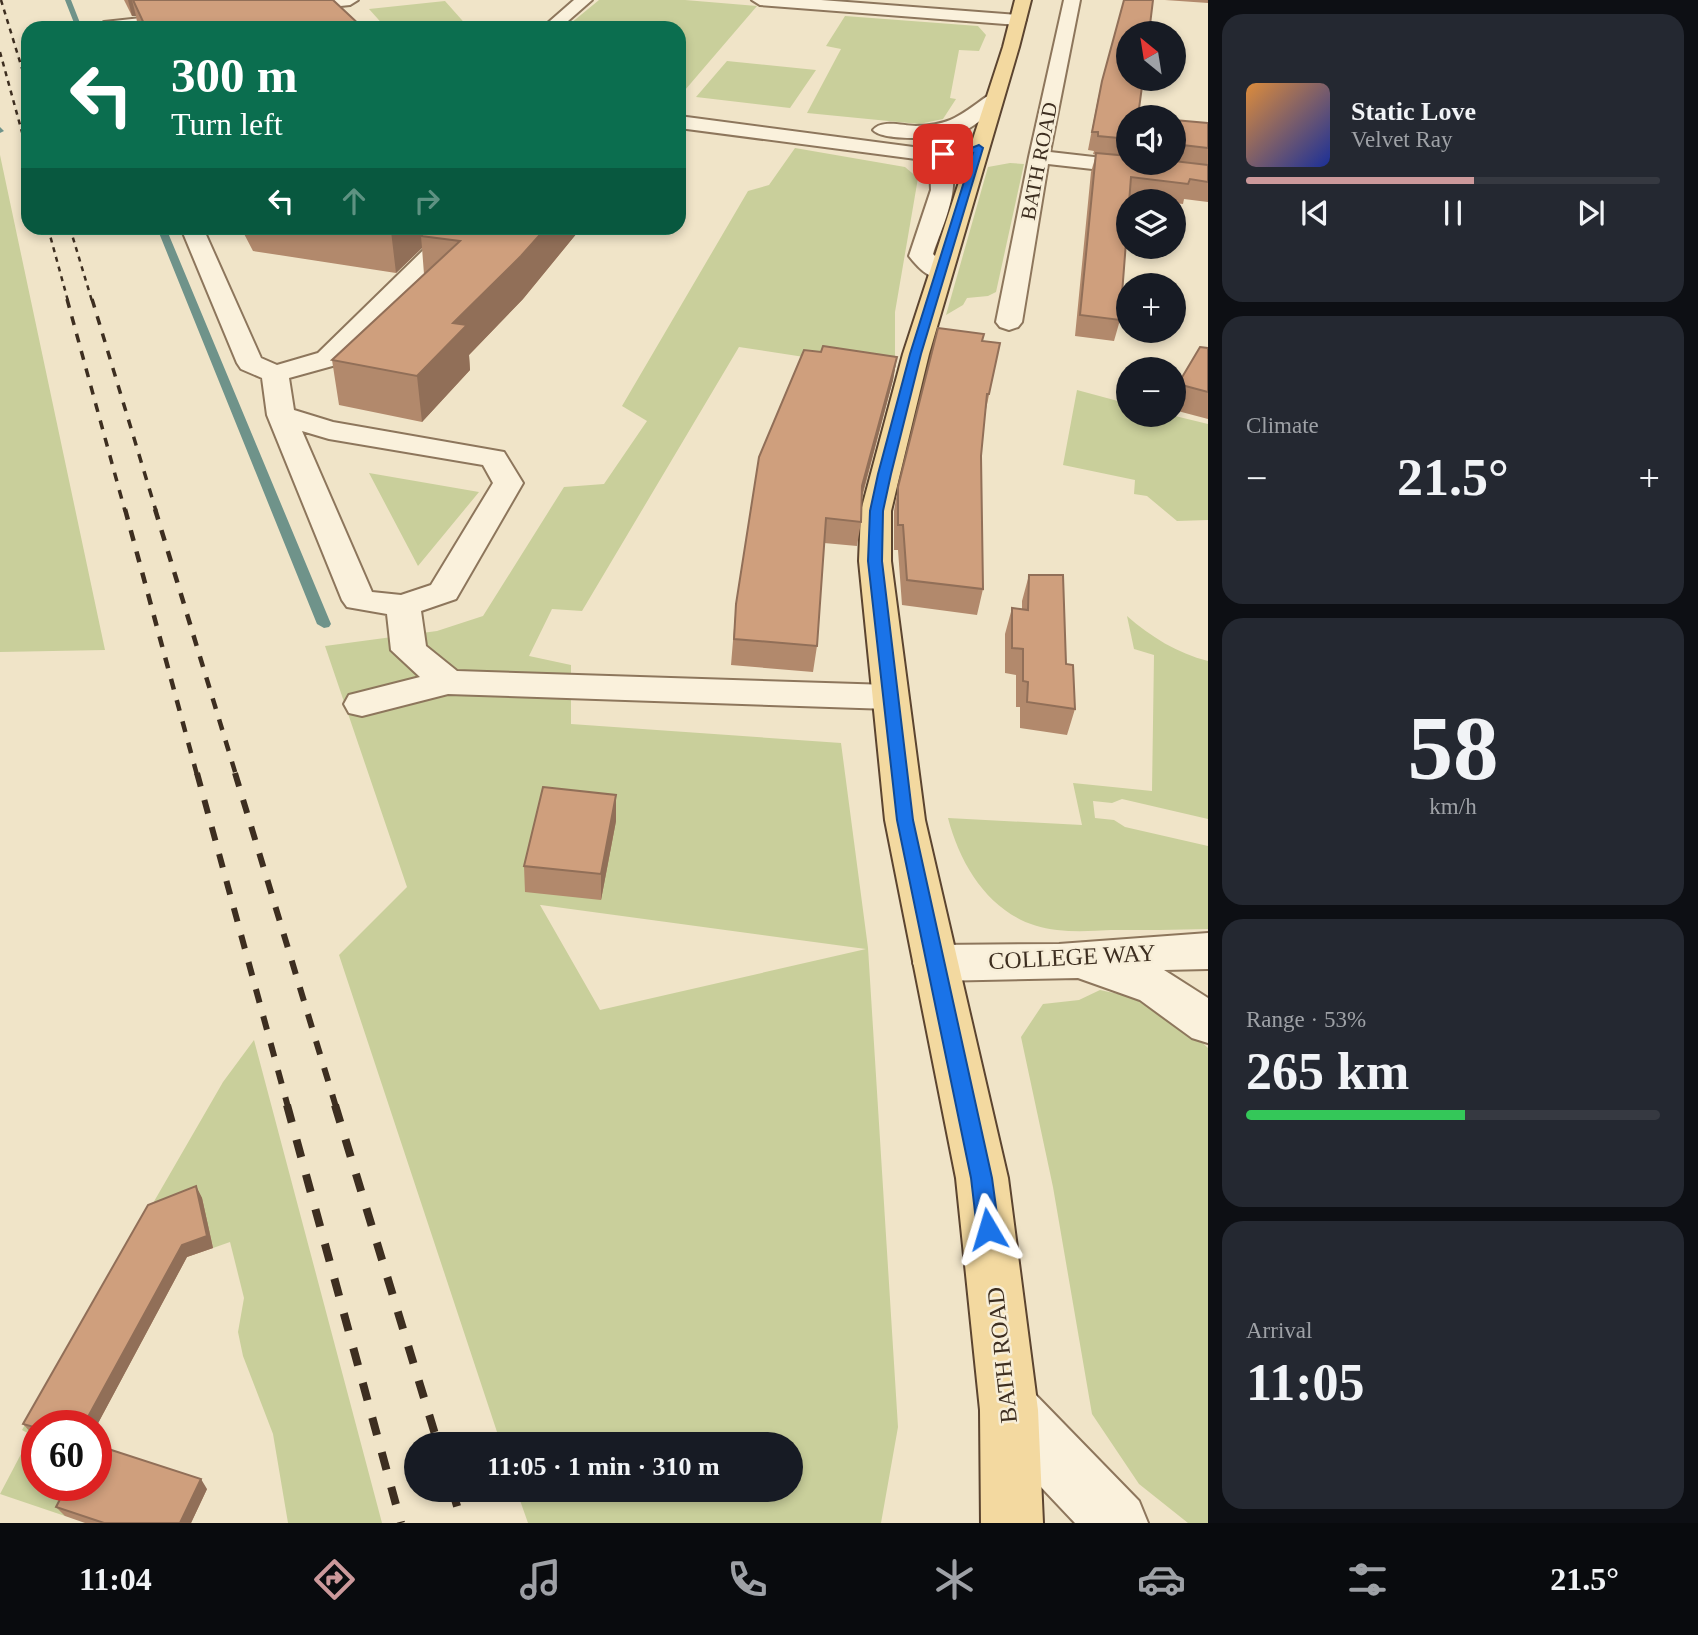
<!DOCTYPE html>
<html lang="en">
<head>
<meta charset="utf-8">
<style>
	body { margin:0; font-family:Georgia,serif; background:#242831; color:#f1f3f6; height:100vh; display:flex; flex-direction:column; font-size:26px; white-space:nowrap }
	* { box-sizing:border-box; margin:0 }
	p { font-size:23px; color:#9ea1a6 }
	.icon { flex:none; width:38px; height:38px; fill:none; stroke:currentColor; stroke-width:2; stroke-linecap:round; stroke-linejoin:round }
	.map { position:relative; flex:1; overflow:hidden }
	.drawer { display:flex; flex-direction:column; gap:14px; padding:14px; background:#0d0f14; width:490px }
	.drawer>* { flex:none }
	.top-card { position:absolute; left:21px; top:21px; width:665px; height:214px; border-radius:21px; box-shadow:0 4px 10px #0003; background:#0b6e4f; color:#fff; overflow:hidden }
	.needle { width:46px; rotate:330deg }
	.tools { position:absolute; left:1116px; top:21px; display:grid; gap:14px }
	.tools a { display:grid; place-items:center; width:70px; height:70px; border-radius:50%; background:#171b24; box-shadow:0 4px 10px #0003; font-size:35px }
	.speed { position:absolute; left:21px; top:1410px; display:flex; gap:14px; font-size:35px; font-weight:700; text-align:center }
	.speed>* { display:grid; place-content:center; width:91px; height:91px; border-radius:50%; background:#171b24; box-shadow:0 4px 10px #0003; line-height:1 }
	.speed .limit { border:10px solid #d22; background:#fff; color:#111 }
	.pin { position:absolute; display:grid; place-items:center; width:60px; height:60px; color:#fff; margin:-30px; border-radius:14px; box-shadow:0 4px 10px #0006 }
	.me { position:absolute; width:77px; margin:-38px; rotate:353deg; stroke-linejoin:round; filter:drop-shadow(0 0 5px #0008) }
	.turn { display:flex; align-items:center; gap:24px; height:147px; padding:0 35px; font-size:32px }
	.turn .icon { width:91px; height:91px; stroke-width:2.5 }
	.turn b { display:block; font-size:49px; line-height:60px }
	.lanes { display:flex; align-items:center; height:66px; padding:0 35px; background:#0003; justify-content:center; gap:35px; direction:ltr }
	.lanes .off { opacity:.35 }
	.big { font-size:52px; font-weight:700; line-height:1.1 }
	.drawer .card { flex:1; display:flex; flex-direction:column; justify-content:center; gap:10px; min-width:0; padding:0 24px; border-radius:21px; background:#242831 }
	.drawer .dial { align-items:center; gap:0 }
	.dial b { font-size:91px; line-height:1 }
	.song { display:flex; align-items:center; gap:21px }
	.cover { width:84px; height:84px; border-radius:10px; background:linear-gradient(135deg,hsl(30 70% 55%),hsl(230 70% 35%)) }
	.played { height:7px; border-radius:4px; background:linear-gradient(90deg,#cc999b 55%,#363941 55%) }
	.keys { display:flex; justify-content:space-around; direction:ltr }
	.heat { display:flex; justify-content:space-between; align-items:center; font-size:38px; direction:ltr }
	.charge { height:10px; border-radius:5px; background:linear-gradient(90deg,#34c759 53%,#363941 0) }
	.trip { position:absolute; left:404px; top:1432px; width:399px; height:70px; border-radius:35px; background:#171b24; box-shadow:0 4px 10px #0003; font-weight:700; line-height:70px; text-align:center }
	.dock { display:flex; height:112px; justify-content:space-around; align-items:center; background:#090b0e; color:#9ea1a6 }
	.dock .icon { width:49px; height:49px }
	.dock .current { color:#cc999b }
	.dock b { font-size:32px; color:#f1f3f6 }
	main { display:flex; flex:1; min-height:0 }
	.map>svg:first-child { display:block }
	.green { fill:#c9cf9b; fill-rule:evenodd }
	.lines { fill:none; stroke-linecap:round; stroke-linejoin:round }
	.stream { fill:#6f938a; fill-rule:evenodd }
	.minor-casing { stroke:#8d765c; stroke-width:4 }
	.major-casing { stroke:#5b4430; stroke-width:4 }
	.minor { fill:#faf1dc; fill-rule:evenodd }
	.major { fill:#f3d9a0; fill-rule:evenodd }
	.rail-far4 { stroke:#3d2e20; stroke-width:2.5; stroke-dasharray:5 5; stroke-linecap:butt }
	.rail-far3 { stroke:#3d2e20; stroke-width:3.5; stroke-dasharray:9 9; stroke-linecap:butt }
	.rail-far2 { stroke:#3d2e20; stroke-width:4.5; stroke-dasharray:11 11; stroke-linecap:butt }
	.rail-far1 { stroke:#3d2e20; stroke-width:6; stroke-dasharray:14 14; stroke-linecap:butt }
	.rail { stroke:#3d2e20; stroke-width:8; stroke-dasharray:18 18; stroke-linecap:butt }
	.wall { fill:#b2896c }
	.shaded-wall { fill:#916f58 }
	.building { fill:#cf9f7d; stroke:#916f58; stroke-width:2 }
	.route { fill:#1a73e8; stroke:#114b97; stroke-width:2 }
	.labels { text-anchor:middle; stroke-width:5; stroke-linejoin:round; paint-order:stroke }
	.far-street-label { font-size:21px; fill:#3d2e20; stroke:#f7eed8 }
	.street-label { font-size:24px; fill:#3d2e20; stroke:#f7eed8 }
</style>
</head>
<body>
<main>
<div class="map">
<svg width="1208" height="1523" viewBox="0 0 1208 1523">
	<rect width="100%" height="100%" fill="#f0e4c8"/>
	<path class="green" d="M599,0h86l72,6 -78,91v-69h-114z
		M445,1l24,27h-83l-17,-19z
		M845,16l133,10 8,9 -7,16 -20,-1 -9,48 6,1 -13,20 -24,5 -112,-11 34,-64 -15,-3z
		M727,61l89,9 -26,38 -94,-11z
		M795,148l110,19 13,11 -23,134v59l-156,-24 -157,264 -30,-2 -23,47 42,9v59l270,19 27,205 30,479 -17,96h-353l-12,-34h275v-45h-290l-162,-489 68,-68 -82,-241 112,-15 46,-15 81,-129 40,-3 43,-63 -25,-15 126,-215 21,-6zM540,905h1l325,44 -266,61z
		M0,155l105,495 -105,2z
		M1010,163l14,1 -28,128 -8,4 -21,2 -4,7 -17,10 42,-148z
		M1077,390l52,14v11h42l37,9v96l-31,1 -30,-25 -13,-2 1,-14 -72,-15z
		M369,473l110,19 -61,74z
		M1127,616c24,21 50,37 81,45v158l-86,-20 -10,4 -19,-2 2,17 19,2 11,7 83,19v83c-32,1 -65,1 -97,1 -18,1 -36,2 -54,0 -60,-6 -95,-58 -109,-112l134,7 -9,-42 79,8 2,-136 -20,-6z
		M1100,990l60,13 48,45v475h-20l-49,-39 -47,-70 -39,-227 -32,-150 22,-33 36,-4z
		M254,1040l128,483h-94l-15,-89 -30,-78 -5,-24 6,-34 -14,-56 -17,6 -12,-49 -47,18 -122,217 5,2v50h44l-16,30 -65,-22 31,-59 -9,-5 201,-348z"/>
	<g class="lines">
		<path class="stream" d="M65,0h6l11,28h-6z
			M0,127l4,4 -4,2z
			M157,228h9l165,396 -2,3 -5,1 -7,-4z"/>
		<g class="minor-casing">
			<path id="minor" d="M305,0h53l-8,5 -67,7 -8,-5 8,-5z
				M574,0h18l-32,28h-18z
				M752,0h69l197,15 8,5 -8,5 -258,-20z
				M1064,0h16l-30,152 158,18v12l-160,-18 -26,158 -4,5 -9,3 -9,-3 -4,-5 33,-165z
				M188,13l8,5 -2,3 -54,7 -44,-1 8,-5z
				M993,95l7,2 2,4 -2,4c-12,8 -23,20 -36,26 -14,8 -81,11 -91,-1 9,-11 30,-4 43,-4 35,-1 43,-10 70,-29z
				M679,116l242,32c8,2 26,7 29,15 11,27 -9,66 -17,91l19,19 -4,5c-16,4 -29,-9 -39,-22l22,-66 -1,-24 -14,-7 -237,-31z
				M181,228h22l58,130 16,7 41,-12 128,-125h23l-133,137 -47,13 5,32 39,12 171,30 19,31 -67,116 -35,12 5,35 31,25 432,14 13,3 5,9 -5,9 -13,3 -441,-15 -86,22 -13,-3 -5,-9 5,-9 71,-18 -29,-27 -4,-36 -40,-7 -5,-7 -75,-185 -5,-37 -21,-9 -4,-6zM302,431l27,8 154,26 10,18 -62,102 -30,10 -29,-3z
				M1208,933v36l-44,1 44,28v45l-16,-5 -52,-38 -62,-22 -143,3 -16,-5 -6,-13 6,-13 16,-5 124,-1z
				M1009,1381l21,8 109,112 9,22h-73l-87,-92 -8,-21 8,-21z"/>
		</g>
		<g class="major-casing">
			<path id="major" d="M1015,0h16l-12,47 -90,307 -38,157v50l34,259 83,358 30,232 5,113h-62l-1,-113 -24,-232 -71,-358 -26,-259 2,-50 42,-157 100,-307z"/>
		</g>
		<use href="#minor" class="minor"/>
		<use href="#major" class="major"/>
		<path class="rail-far4" d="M1,0l27,88
			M0,52l28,102
			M48,228l20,73
			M70,228l22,73"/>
		<path class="rail-far3" d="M67,299l58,212
			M92,299l64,212"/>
		<path class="rail-far2" d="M125,509l72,266
			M155,509l81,266"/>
		<path class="rail-far1" d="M197,773l91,334
			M235,773l101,334"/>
		<path class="rail" d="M287,1105l114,418
			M335,1105l103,339
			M452,1489l10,34"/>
	</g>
	<path class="wall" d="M124,0h209l30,28h-225l-2,-12h-4z
		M1124,0l5,117v46h45v-43l34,3v79l-24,-3 -1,5 -9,-1v-2h-10l-34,-4 -10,123 -6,21 -39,-5 16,-164 5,-17 -3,-1 1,-3 -6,-1 10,-52z
		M1165,0h43v3z
		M241,228h336v5l-54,66 -54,56 1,15 -48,52 -83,-17 -7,-45 92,-86 -2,-26 -26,25 -143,-22z
		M983,341l17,2 -15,71 -4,42 2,133 -6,26 -75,-10 -4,-55h-4v-39l4,-24z
		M1208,348v71l-34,-9v-15l4,-11z
		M821,352l76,5 -4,23 -31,118 -1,24 -4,24 -33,-3 -7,103 -4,26 -82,-7 5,-61z
		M1029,575l37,89 9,45 -8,26 -47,-7v-21h-4v-32l-11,-2v-39l7,-26 10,2v-9z
		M616,795v26l-15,79 -76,-8 -1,-26z
		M196,1186l6,12 11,50 -26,9 -91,170 -59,-1v10l-5,-2 -9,-10z
		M207,1489l-16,34h-106l-20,-7 -9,-9z"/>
	<path class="shaded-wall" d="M128,0h4l4,16h-4z
		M395,228h48l-22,8 1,12 -26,25 -5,-42z
		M546,228h31v5l-54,66 -54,56 1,15 -48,52 -5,-46 36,-53z
		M897,357l-4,23 -35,130 4,-24z
		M616,795v26l-15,79v-26z
		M196,1186l6,12 11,50 -26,9 -91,170 -13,-1 99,-181z
		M201,1479l6,10 -16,34h-11z"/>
	<path class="building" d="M133,0h200l30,28h-217z
		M1124,0h29l-4,33h-20v46h14l-5,37 11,1h-20v22l-31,-3v-4h-6l10,-51z
		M1174,120l34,3v25l-34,-4z
		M1096,153l33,3v7h45v-2l34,4v17l-18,-3 -2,5 -57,-7 -11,143 -40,-5z
		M365,228h30l-4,3z
		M429,228h117l-25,28 -68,67 14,2 -50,51 -85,-16 128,-119 -39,-5z
		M938,328l46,6 -2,7 18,2 -11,51h-2l-6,62 2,133 -76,-9 -4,-55h-5v-38z
		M823,346l74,11 -35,129 -1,36 -35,-4 -9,128 -83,-7 2,-35 23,-147 45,-107 17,2z
		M1200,347l8,1v44l-30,-8z
		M1029,575h34l3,89 7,1 2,44 -48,-7 1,-20 -5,-1v-32l-11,-1v-40l16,2z
		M543,787l73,8 -15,79 -77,-8z
		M196,1186l11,50 -25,9 -99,181h-46v2l-14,-4 125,-219z
		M96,1445l105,34 -21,44h-76l-48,-16 11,-21h29z"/>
	<path class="route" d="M979,145l4,3 -62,206 -30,120 -8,37 -1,50 31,259 79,358 7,51 -3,7 -8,4 -8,-4 -3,-7 -6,-51 -74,-358 -29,-259 2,-50 8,-37 32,-120 63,-201 -30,3 -4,-2 25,-3z"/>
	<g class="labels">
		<g class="far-street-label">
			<text transform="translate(1039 161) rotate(-79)" y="7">BATH ROAD</text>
		</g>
		<g class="street-label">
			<text transform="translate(1072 957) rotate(-3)" y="8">COLLEGE WAY</text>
			<text transform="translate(1002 1355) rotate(-96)" y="8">BATH ROAD</text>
		</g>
	</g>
</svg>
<div class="tools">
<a><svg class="needle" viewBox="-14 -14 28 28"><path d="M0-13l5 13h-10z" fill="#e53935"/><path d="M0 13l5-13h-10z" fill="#9ea1a6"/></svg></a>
<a><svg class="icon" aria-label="sound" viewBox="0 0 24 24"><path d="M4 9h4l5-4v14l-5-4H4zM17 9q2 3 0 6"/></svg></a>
<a><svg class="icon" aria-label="layers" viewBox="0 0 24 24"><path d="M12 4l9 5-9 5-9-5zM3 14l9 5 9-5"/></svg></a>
<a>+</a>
<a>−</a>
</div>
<div class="speed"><div class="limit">60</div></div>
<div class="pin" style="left:943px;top:154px;background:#d93025"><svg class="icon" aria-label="arrive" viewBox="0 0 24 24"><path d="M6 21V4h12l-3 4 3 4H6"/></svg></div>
<svg class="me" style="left:988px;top:1229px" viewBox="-20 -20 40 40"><path d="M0-17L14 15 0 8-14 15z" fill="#1a73e8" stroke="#fff" stroke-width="4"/></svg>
<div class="trip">11:05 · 1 min · 310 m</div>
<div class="top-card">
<div class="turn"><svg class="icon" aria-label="left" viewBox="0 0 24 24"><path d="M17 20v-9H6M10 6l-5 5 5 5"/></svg><div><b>300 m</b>Turn left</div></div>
<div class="lanes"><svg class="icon" aria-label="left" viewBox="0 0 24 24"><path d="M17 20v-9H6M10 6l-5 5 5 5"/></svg><svg class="icon off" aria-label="ahead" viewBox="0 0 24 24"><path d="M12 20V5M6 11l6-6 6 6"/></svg><svg class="icon off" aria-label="right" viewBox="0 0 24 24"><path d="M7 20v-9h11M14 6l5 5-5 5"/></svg></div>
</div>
</div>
<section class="drawer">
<div class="card">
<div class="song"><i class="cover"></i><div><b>Static Love</b><p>Velvet Ray</p></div></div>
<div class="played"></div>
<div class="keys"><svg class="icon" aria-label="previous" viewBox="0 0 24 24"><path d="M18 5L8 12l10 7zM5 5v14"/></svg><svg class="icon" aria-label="pause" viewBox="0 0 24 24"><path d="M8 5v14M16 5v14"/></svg><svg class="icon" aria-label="next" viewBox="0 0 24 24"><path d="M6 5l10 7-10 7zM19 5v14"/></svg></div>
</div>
<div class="card"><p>Climate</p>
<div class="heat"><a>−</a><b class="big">21.5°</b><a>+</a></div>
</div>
<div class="card dial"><b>58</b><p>km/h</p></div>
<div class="card"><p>Range · 53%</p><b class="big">265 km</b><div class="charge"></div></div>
<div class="card"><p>Arrival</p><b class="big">11:05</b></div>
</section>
</main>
<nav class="dock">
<b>11:04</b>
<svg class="icon current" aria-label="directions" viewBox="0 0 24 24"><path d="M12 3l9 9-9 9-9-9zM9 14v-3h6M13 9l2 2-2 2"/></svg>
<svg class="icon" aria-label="music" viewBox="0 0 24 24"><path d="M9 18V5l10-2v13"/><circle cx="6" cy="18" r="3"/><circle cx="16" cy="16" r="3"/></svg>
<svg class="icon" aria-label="phone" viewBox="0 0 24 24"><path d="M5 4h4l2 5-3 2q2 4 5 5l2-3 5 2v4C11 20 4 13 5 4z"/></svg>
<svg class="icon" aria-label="climate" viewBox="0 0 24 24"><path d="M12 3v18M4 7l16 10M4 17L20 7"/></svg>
<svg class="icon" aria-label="car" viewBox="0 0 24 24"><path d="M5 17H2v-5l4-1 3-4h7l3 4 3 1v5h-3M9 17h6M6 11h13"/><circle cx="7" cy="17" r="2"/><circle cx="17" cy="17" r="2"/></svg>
<svg class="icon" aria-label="filters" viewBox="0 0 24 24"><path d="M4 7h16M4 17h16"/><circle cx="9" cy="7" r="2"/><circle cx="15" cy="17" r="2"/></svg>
<b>21.5°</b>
</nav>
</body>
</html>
